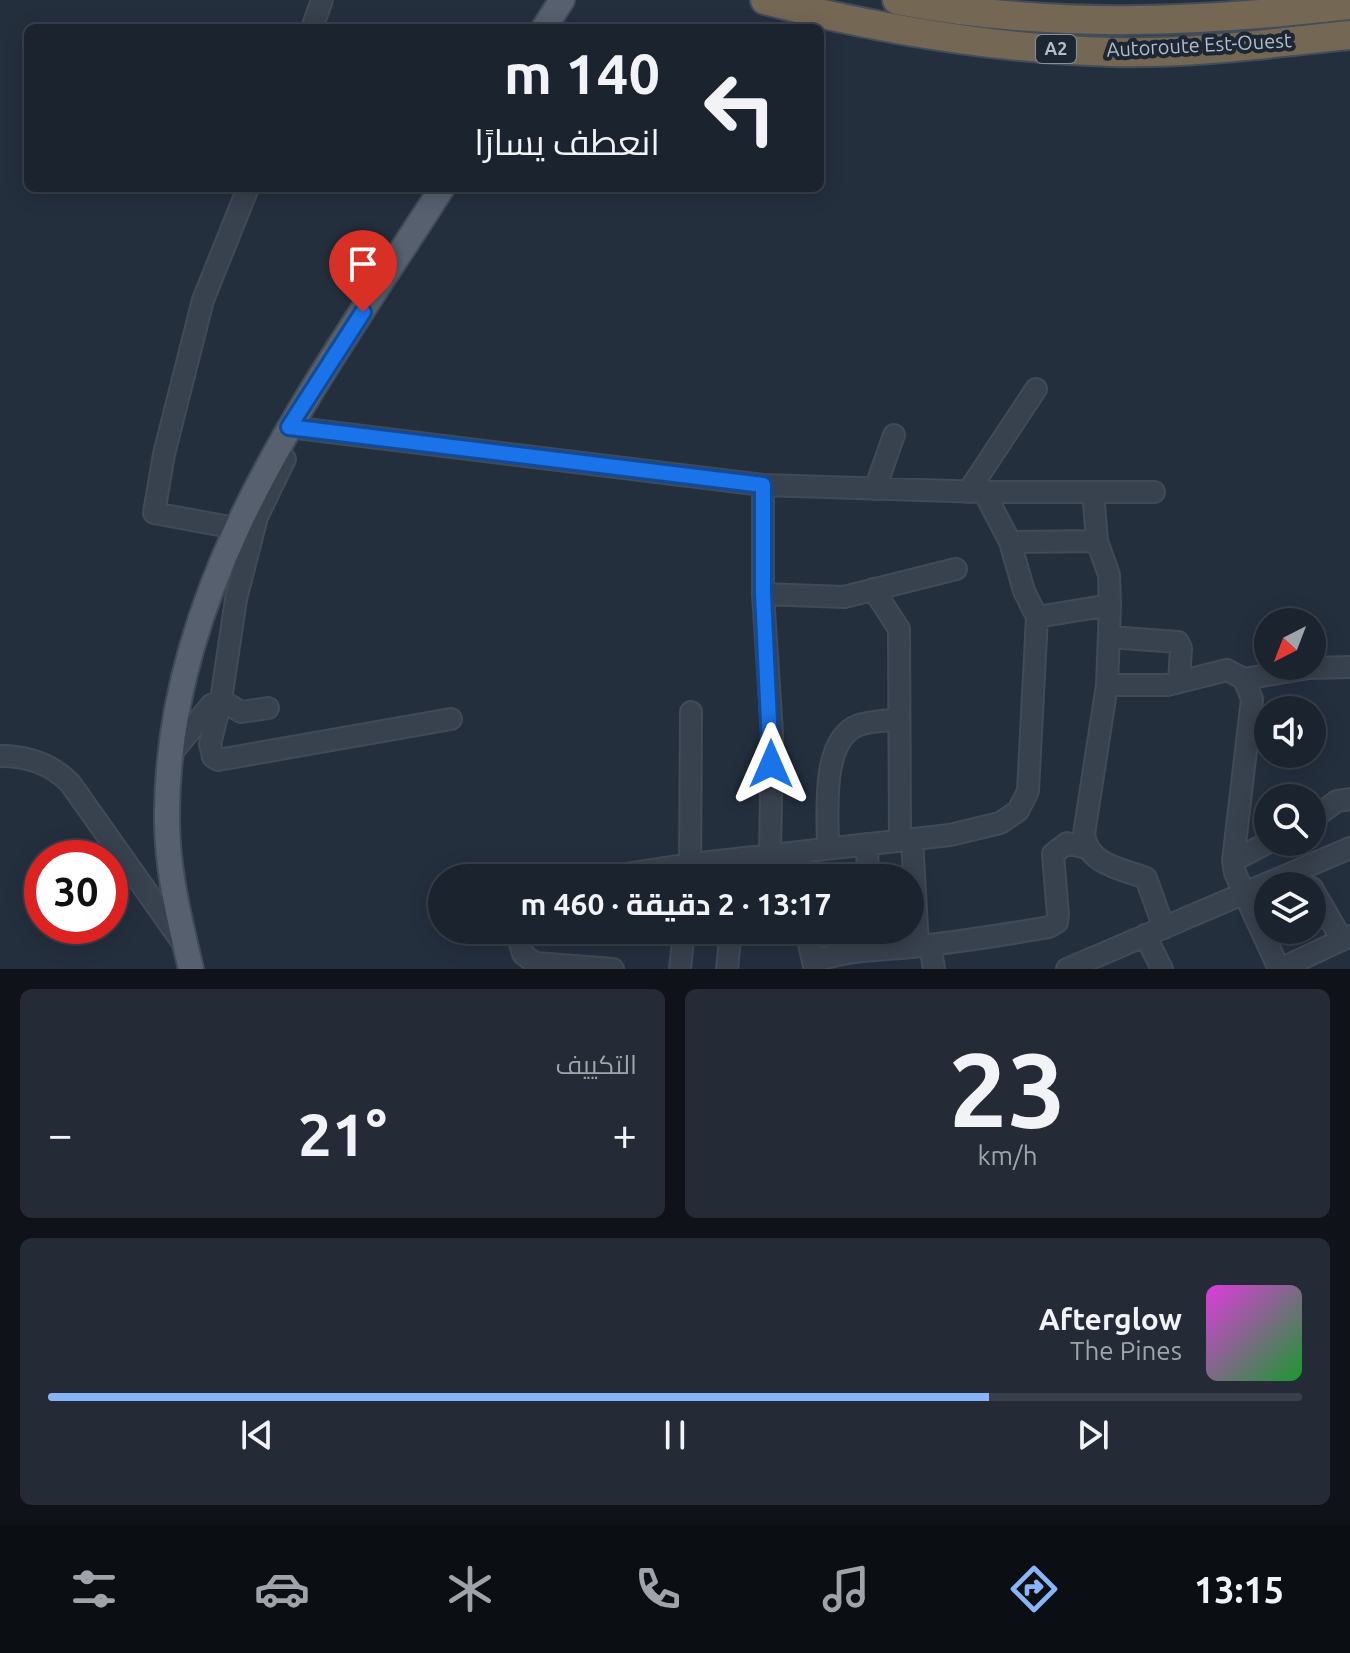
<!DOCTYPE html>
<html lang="ar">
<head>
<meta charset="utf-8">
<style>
	body { margin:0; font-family:Ubuntu,Cairo,sans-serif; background:#242b36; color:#f1f3f6; direction:rtl; height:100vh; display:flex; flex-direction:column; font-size:30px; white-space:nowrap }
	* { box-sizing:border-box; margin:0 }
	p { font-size:26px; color:#a0a4aa }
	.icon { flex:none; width:44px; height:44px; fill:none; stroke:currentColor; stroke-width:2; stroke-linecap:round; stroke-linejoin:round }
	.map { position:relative; height:969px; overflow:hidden; direction:ltr }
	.panel { display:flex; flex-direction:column; gap:20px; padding:20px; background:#0f1319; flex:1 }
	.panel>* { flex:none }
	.hud { position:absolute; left:24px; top:24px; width:800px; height:168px; border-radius:12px; box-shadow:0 4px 20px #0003,0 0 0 2px #39404a; direction:rtl; background:#1b232e; color:#f1f3f6; overflow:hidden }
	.needle { width:52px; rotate:222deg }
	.fabs { position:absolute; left:1254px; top:608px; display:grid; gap:16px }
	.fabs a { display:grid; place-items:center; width:72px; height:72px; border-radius:50%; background:#1b232e; box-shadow:0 4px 20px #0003,0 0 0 2px #39404a; font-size:40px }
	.speed { position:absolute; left:24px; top:840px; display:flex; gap:16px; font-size:40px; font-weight:700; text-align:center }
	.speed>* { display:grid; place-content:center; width:104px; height:104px; border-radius:50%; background:#1b232e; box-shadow:0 4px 20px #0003,0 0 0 2px #39404a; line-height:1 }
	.speed .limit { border:12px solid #d22; background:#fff; color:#111 }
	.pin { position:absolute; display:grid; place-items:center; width:68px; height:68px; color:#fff; margin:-82px -34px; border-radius:50% 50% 50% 0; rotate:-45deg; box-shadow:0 0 8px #0007 }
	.pin .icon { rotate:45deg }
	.me { position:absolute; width:88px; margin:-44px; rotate:0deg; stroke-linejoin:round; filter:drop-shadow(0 0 6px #0008) }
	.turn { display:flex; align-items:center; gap:28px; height:168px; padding:0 32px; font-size:36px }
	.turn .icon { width:104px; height:104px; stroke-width:2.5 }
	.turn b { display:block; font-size:56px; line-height:68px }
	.big { font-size:60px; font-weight:700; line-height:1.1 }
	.panel .card { flex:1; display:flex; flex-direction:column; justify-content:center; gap:12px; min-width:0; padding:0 28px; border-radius:12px; background:#242b36 }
	.panel .dial { align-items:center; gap:0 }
	.dial b { font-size:104px; line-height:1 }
	.song { display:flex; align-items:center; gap:24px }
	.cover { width:96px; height:96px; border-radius:12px; background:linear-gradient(135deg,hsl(300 70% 55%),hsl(130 70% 35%)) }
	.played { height:8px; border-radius:4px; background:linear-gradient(90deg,#8ab4f8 75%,#39404a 75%) }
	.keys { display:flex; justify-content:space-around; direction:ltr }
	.heat { display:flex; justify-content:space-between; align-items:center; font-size:44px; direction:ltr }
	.panel .tiles { flex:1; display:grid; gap:20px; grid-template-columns:1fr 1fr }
	.card:last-child { grid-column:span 2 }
	.trip { position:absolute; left:428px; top:864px; width:496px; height:80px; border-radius:40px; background:#1b232e; box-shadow:0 4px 20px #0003,0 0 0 2px #39404a; font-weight:700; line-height:80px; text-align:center; direction:rtl }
	.dock { display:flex; height:128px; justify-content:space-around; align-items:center; background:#0b0e12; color:#a0a4aa }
	.dock .icon { width:56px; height:56px }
	.dock .on { color:#8ab4f8 }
	.dock b { font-size:36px; color:#f1f3f6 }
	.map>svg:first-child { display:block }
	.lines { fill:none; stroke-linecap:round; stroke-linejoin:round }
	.minor-casing { stroke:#414a57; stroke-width:24 }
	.major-casing { stroke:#414a57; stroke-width:28 }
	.highway-casing { stroke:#434c59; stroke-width:32 }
	.minor { stroke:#38414e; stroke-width:20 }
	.major { stroke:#56606e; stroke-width:24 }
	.highway { stroke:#746855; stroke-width:28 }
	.route-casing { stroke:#114b97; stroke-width:20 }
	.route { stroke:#1a73e8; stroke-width:14 }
	.labels { text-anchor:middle; stroke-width:8; stroke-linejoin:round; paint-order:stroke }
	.shield { fill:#1d2633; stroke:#878f9c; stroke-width:2 }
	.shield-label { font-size:18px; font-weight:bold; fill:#b4bcc9 }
	.street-label { font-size:20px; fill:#b4bcc9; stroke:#1d2633 }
</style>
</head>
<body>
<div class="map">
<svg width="1350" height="969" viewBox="0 0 1350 969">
	<rect width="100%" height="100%" fill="#242f3e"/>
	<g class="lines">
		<g class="minor-casing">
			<path id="minor" d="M312,28l10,-28
				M289,427l474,58 221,7h170
				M285,459l-28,58 -21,82 -15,101 -11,44 3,13 5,3 233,-41
				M763,485v109l9,139 -2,122
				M875,489l19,-54
				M968,492l68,-103
				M1093,492l4,49 12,34 1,30 -3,80 -23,149c3,30 37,35 62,44l18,50
				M235,528l-81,-15 10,-59 39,-154 45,-112
				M1010,542l87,-1
				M873,589l26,40 1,212
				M763,594l81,3 112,-28
				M1037,617l73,-12
				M1109,637l69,5 3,6 -2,34
				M1244,679l65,-11 41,-1
				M1107,685h60l60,-15 17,9 8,20 -19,162 2,12 44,96
				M171,754l40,-49 10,-5 20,12 27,-4
				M0,756c27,0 50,7 70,27l113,160
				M1312,819l25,-18 13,-2
				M912,839l6,107
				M867,844l1,34
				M828,849c0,-34 -8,-110 31,-124 12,-4 27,-4 39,-6
				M799,854l2,24
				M1233,861l36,-19
				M690,874l1,-162
				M599,878l92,-14 259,-29 50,-12 18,-12 10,-20 9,-174 -13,-26 -14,-49 -26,-50
				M1312,888l30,52
				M516,930l7,24 12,9
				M806,930l7,32
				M1145,935l17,34
				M930,945l4,24
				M535,969v-6l78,6
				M680,969l4,-39
				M727,969l4,-39
				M815,969l-2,-7c32,-12 66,-12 99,-15 46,-5 91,-12 137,-20l8,-5 1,-7 -5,-61 14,-11 19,5
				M1067,969l283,-121
				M1280,969l70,-33"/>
		</g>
		<g class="major-casing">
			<path id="major" d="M544,28l18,-28
				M191,969c-12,-51 -25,-103 -24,-156 1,-238 153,-433 275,-625"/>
		</g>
		<g class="highway-casing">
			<path id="highway" d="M765,0c113,29 232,49 348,52 79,2 159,-9 237,-17
				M897,0c151,29 301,23 453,5"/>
		</g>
		<use href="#minor" class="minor"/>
		<use href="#major" class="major"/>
		<use href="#highway" class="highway"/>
	</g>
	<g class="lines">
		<g class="route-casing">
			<path id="route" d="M363,312l-74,115 474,58v109l8,170"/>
		</g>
		<use href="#route" class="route"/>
	</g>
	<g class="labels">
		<rect class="shield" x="1036" y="35" width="40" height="28" rx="6"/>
		<g class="shield-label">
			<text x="1056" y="55">A2</text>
		</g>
		<g class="street-label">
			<text transform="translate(1199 45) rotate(-3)" y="7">Autoroute Est-Ouest</text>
		</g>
	</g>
</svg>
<div class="fabs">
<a><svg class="needle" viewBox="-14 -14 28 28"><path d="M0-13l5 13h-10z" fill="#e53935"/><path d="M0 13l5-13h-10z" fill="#a0a4aa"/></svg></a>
<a><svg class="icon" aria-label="sound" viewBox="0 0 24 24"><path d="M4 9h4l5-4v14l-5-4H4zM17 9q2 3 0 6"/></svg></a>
<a><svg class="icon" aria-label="search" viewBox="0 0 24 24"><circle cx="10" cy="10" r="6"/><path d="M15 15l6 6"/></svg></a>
<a><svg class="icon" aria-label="layers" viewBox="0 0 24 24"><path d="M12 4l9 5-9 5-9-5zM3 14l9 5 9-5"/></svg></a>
</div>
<div class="speed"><div class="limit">30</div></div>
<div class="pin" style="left:363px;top:312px;background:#d93025"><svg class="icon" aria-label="arrive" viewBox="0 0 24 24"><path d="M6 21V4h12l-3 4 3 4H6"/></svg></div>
<svg class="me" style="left:771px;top:764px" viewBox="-20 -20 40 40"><path d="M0-17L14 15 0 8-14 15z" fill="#1a73e8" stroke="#fff" stroke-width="4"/></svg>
<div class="trip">13:17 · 2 دقيقة · 460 m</div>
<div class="hud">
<div class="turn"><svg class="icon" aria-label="left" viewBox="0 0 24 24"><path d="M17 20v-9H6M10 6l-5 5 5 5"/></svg><div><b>140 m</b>انعطف يسارًا</div></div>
</div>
</div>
<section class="panel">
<div class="tiles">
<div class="card dial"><b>23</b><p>km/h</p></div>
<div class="card"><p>التكييف</p>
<div class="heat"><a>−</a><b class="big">21°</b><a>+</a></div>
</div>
<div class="card">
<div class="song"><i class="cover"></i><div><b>Afterglow</b><p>The Pines</p></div></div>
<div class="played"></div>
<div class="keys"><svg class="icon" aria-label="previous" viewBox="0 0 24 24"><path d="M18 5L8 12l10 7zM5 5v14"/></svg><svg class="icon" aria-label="pause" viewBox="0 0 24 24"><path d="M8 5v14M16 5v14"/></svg><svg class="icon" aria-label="next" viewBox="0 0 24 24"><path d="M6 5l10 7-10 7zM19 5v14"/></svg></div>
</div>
</div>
</section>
<nav class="dock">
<b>13:15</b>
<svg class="icon on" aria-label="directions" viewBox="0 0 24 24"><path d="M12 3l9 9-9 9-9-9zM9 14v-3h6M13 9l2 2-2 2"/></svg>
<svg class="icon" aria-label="music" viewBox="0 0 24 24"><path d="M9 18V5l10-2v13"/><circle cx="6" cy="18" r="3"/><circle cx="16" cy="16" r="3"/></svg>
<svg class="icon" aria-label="phone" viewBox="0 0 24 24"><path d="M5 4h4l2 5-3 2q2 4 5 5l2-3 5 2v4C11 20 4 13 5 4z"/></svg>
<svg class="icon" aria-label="climate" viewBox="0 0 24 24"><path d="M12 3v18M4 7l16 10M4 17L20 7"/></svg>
<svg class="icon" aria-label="car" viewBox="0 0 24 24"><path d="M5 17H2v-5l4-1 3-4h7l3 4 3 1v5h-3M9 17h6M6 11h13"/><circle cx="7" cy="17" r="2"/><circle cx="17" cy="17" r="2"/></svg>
<svg class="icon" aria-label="filters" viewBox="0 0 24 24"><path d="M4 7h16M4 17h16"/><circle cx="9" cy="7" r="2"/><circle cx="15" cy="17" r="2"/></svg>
</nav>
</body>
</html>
